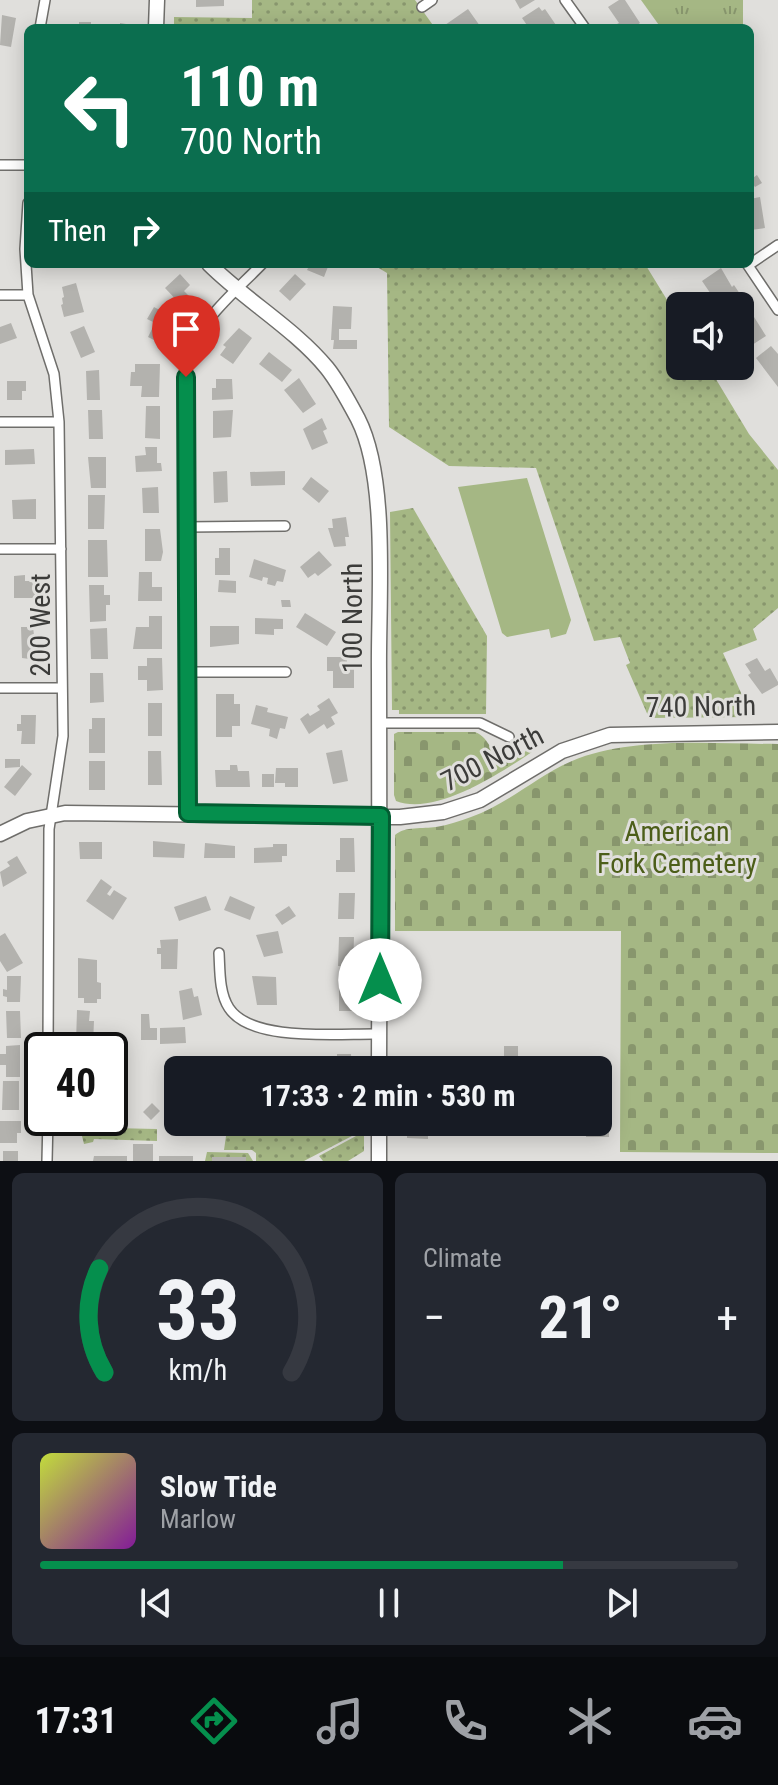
<!DOCTYPE html>
<html lang="en">
<head>
<meta charset="utf-8">
<style>
	body { margin:0; font-family:"Roboto Condensed",sans-serif; background:#242831; color:#f1f3f6; height:100vh; display:flex; flex-direction:column; font-size:30px; white-space:nowrap }
	* { box-sizing:border-box; margin:0 }
	p { font-size:26px; color:#9ea1a6 }
	.icon { flex:none; width:44px; height:44px; fill:none; stroke:currentColor; stroke-width:2; stroke-linecap:round; stroke-linejoin:round }
	.map { position:relative; height:1161px; overflow:hidden }
	.drawer { display:flex; flex-direction:column; gap:12px; padding:12px; background:#0d0f14; flex:1 }
	.drawer>* { flex:none }
	.banner { position:absolute; left:24px; top:24px; width:730px; height:244px; border-radius:12px; box-shadow:0 4px 20px #0003; background:#0b6e4f; color:#fff; overflow:hidden }
	.fabs { position:absolute; left:666px; top:292px; display:grid; gap:16px }
	.fabs a { display:grid; place-items:center; width:88px; height:88px; border-radius:12px; background:#171b24; box-shadow:0 4px 20px #0003; font-size:40px }
	.speed { position:absolute; left:24px; top:1032px; display:flex; gap:16px; font-size:40px; font-weight:700; text-align:center }
	.speed>* { display:grid; place-content:center; width:104px; height:104px; border-radius:50%; background:#171b24; box-shadow:0 4px 20px #0003; line-height:1 }
	.speed .limit { border:4px solid #111; border-radius:12px; background:#fff; color:#111 }
	.pin { position:absolute; display:grid; place-items:center; width:68px; height:68px; color:#fff; margin:-82px -34px; border-radius:50% 50% 50% 0; rotate:-45deg; box-shadow:0 0 8px #0007 }
	.pin .icon { rotate:45deg }
	.me { position:absolute; width:88px; margin:-44px; rotate:0deg; stroke-linejoin:round; filter:drop-shadow(0 0 6px #0008) }
	.turn { display:flex; align-items:center; gap:28px; height:168px; padding:0 24px; font-size:36px }
	.turn .icon { width:104px; height:104px; stroke-width:2.5 }
	.turn b { display:block; font-size:56px; line-height:68px }
	.then { display:flex; align-items:center; height:76px; padding:0 24px; background:#0003; gap:16px; font-size:30px }
	.big { font-size:60px; font-weight:700; line-height:1.1 }
	.drawer .card { flex:1; display:flex; flex-direction:column; justify-content:center; gap:12px; min-width:0; padding:0 28px; border-radius:12px; background:#242831 }
	.drawer .dial { align-items:center; gap:0 }
	.dial svg { height:208px; overflow:visible; fill:none; stroke:#363941; stroke-width:7; stroke-linecap:round; text-anchor:middle }
	.dial text { fill:#f1f3f6; stroke:none }
	.song { display:flex; align-items:center; gap:24px }
	.cover { width:96px; height:96px; border-radius:12px; background:linear-gradient(135deg,hsl(70 70% 55%),hsl(290 70% 35%)) }
	.played { height:8px; border-radius:4px; background:linear-gradient(90deg,#058f4d 75%,#363941 75%) }
	.keys { display:flex; justify-content:space-around; direction:ltr }
	.heat { display:flex; justify-content:space-between; align-items:center; font-size:44px; direction:ltr }
	.drawer .tiles { flex:1; display:grid; gap:12px; grid-template-columns:1fr 1fr }
	.card:last-child { grid-column:span 2 }
	.trip { position:absolute; left:164px; top:1056px; width:448px; height:80px; border-radius:12px; background:#171b24; box-shadow:0 4px 20px #0003; font-weight:700; line-height:80px; text-align:center }
	.menu { display:flex; height:128px; justify-content:space-around; align-items:center; background:#090b0e; color:#9ea1a6 }
	.menu .icon { width:56px; height:56px }
	.menu .active { color:#058f4d }
	.menu b { font-size:36px; color:#f1f3f6 }
	.map>svg:first-child { display:block }
	.grass { fill:url(#grass-dots) }
	.cemetery { fill:url(#cemetery-stones) }
	.park { fill:url(#park-tufts) }
	.pitch { fill:#a5b784 }
	.building { fill:#b3b2ae }
	.lines { fill:none; stroke-linecap:round; stroke-linejoin:round }
	.street-casing { stroke:#6f6e6b; stroke-width:12 }
	.secondary-casing { stroke:#6f6e6b; stroke-width:17 }
	.street { stroke:#fff; stroke-width:9 }
	.secondary { stroke:#fff; stroke-width:14 }
	.route-casing { stroke:#035d32; stroke-width:20 }
	.route { stroke:#058f4d; stroke-width:14 }
	.labels { text-anchor:middle; stroke-width:6; stroke-linejoin:round; paint-order:stroke }
	.street-label { font-size:28px; fill:#3c3c3a; stroke:#e0dfdc }
	.park-label { font-size:28px; fill:#4c5e19; stroke:#e0dfdc }
</style>
</head>
<body>
<div class="map">
<svg width="778" height="1161" viewBox="0 0 778 1161">
	<defs>
		<pattern id="grass-dots" width="8" height="8" patternUnits="userSpaceOnUse" patternTransform="scale(2)"><rect width="8" height="8" fill="#a5b784"/><path d="M2 2h.1M6 6h.1" fill="none" stroke="#88966d" stroke-width="1.8" stroke-linecap="round"/></pattern>
		<pattern id="cemetery-stones" width="16" height="16" patternUnits="userSpaceOnUse" patternTransform="scale(2)"><rect width="16" height="16" fill="#a5b784"/><path d="M2 7V4a2 2 0 0 1 4 0v3zM10 15v-3a2 2 0 0 1 4 0v3z" fill="#88966d"/></pattern>
		<pattern id="park-tufts" width="24" height="20" patternUnits="userSpaceOnUse" patternTransform="scale(2)"><rect width="24" height="20" fill="#a5b784"/><path d="M3 7l-1-3M5 7V3M7 7l1-3M15 17l-1-3M17 17v-4M19 17l1-3" fill="none" stroke="#88966d"/></pattern>
	</defs>
	<rect width="100%" height="100%" fill="#e0dfdc"/>
	<path class="grass" d="M252,0h163l20,28h-261v-11l78,1z
		M372,264h273l35,57v45h28l41,68 29,36v138l-25,21 4,11 -34,13 29,64 -103,1 -23,-53 4,-2 -10,-26 -26,4 -58,-173 -87,-2 -60,-39 -2,-154z
		M413,508l74,128 -1,78h-87v-4h-7l-2,-198z
		M66,1127l91,2v12l-63,-2 -1,3 -9,2 -3,-12z
		M230,1133l122,3 -48,25h-48v-8l-4,-3h-28l2,-14z
		M356,1136h8v15l-16,10h-25l-4,-5z
		M207,1152l41,1 5,8h-7l-1,-4h-32l-1,4h-7z"/>
	<path class="cemetery" d="M398,732h77c16,6 14,24 33,28l16,-6 8,-15 6,9c-33,22 -101,69 -142,53l-2,-6v-61z
		M778,744v409l-158,-1 1,-221h-226v-96c10,-9 28,-6 41,-8 12,-2 24,-6 35,-10 37,-13 66,-41 101,-56 58,-25 143,-17 206,-17z"/>
	<path class="park" d="M641,0h102v28h-82z"/>
	<path class="pitch" d="M527,478l44,142 -5,14 -15,4 -2,-9 -42,8 -5,-4 -44,-146z"/>
	<path class="building" d="M196,0h28v6l-28,1z
		M515,0h20l-15,9z
		M619,0h6l15,23 -7,5h-14l-2,-4 2,-1 -11,-16z
		M539,7l3,4 3,-2 13,19h-29l-7,-10z
		M468,9l12,17 -32,2 -3,-3z
		M2,15l14,3 -5,29 -11,-2z
		M79,22h12v6h-12z
		M120,23l12,2v3h-23l1,-4 10,2z
		M757,175l5,8 -7,4 -5,-7z
		M760,197l5,31 -14,2 -1,-31z
		M310,264h19l-5,13 -17,-7z
		M721,268l11,19 2,-2 8,12 -12,9h-11l-17,-25z
		M180,274l10,11 -6,6 8,8 -9,8 -18,-19z
		M295,274l11,10 -16,17 -11,-10z
		M76,283l8,29 -20,5 -3,-12 2,-1 -1,-6 2,-1 -2,-10z
		M333,306l19,1 -1,22h-12v11h18v9h-24l1,-9h-3z
		M154,307l24,13 -7,12 -6,-3 -7,13 -10,-5 7,-14 -8,-4z
		M749,309l17,27 -14,9 -12,-19v-12z
		M11,323l6,15 -17,6v-17z
		M84,326l11,26 -14,6 -11,-26z
		M239,328l13,10 -19,26 -13,-9 6,-8 -3,-2z
		M771,346l7,8v33l-22,-29z
		M269,352l23,18 -10,12 -23,-18z
		M135,364h25l-1,33h-18l1,-11h-12l1,-14h4z
		M99,370l1,30h-13l-1,-29z
		M299,378l17,26 -13,9 -19,-23z
		M216,379h16l1,20 -21,1v-12h4z
		M7,381h19v10h-4v9h-15z
		M146,406h14v33l-15,-1z
		M88,410h14l1,29h-14z
		M233,410l-2,27 -18,1v-27z
		M322,418l5,11 -4,2 5,12 -16,7 -9,-21z
		M145,447h12v16h4l1,8 -26,1 -1,-16 11,-1z
		M34,449l1,15 -30,1v-15z
		M88,457h18v31h-15z
		M227,471l1,31 -14,1 -1,-31z
		M285,471v14l-34,1 -1,-14z
		M311,477l18,14 -10,12 -17,-14z
		M158,487l1,26h-16l-1,-25z
		M88,495h17l-1,34h-16z
		M36,499v20h-23l-1,-19z
		M346,517l3,20h-4l1,9 -12,1 -6,-19h5l-1,-9z
		M145,529h15l3,23 -2,9h-16z
		M88,540h19l1,37h-20z
		M219,548h11v27h-15v-17h4z
		M319,551l13,14 -14,11 -3,-3 -7,5 -8,-11z
		M254,559l32,11 -3,12 -6,-1 -2,5 -8,-2 1,-6 -5,-1 -1,4 -13,-4z
		M139,572h13v15h10v14h-24z
		M25,575v6h10v17h-21v-22z
		M219,580l17,1v12l-18,-1z
		M89,585h15v10h6v10h-4v16l-16,1z
		M281,600h9l1,7h-9z
		M305,613l31,19 -9,14 -31,-19z
		M149,616h13v33h-29l3,-22h13z
		M255,618l28,1v10h-9v6l-19,-1z
		M210,626h29v18l-29,3z
		M21,627h12l4,33 -15,-2z
		M107,628l1,31h-17l-1,-30z
		M327,657h20v11h7v20h-21v-17h-6z
		M147,658h15l1,32 -16,1v-11h-9v-14h9z
		M757,658l8,13 5,-3 8,14v3l-16,9 -14,-19 3,-2 -6,-9z
		M90,673h13l1,29 -14,1z
		M216,694h18v10h6v22h-8v11h-16z
		M329,698l9,15 -7,4 4,7 -8,5 -3,-5 -15,10 -9,-15 8,-6 2,3 10,-6 -3,-4z
		M148,703h14v33h-14z
		M256,705l12,3 -1,4 21,5 -3,12 -5,-1 -3,11 -8,-3 1,-7 -19,-5z
		M21,715h15l-1,29h-14l1,-13h-5v-7h4z
		M92,718h13v35h-16v-24h3z
		M342,750l6,31 -15,3 -7,-31z
		M148,751h13l1,34h-14z
		M5,759h15v8l-15,1z
		M89,761h16v29h-16z
		M22,765l10,9 -17,22 -11,-9z
		M230,765h7l1,6h11l1,16h-34l-1,-17h15z
		M276,768h22v19h-13v-4h-10z
		M262,774h12v13h-12z
		M340,838h14l1,34h-19v-12h4z
		M153,841l32,3 -1,14 -31,-1z
		M79,842h23v17h-22z
		M205,843l30,3v12h-31z
		M273,844h14v12h-5v6l-28,1v-15l19,-1z
		M17,856l10,17 -24,14 -3,-15 10,-6 -3,-4z
		M101,879l11,8 -5,7 3,2 4,-6 13,8 -14,22 -27,-19z
		M339,893h16l-1,26h-16z
		M206,896l5,14 -32,11 -5,-14z
		M230,896l25,11 -5,13 -26,-10z
		M289,906l7,10 -14,9 -7,-10z
		M278,931l5,22 -19,4 -8,-22z
		M5,933l18,30 -16,9 -7,-11v-25z
		M339,937h15l-1,30 -15,-1z
		M178,939l-1,30h-16v-15h-4v-6h4l-1,-8z
		M78,958l19,2v22l4,1v16h-4v4h-13v-5h-6z
		M7,976h14l-1,26h-13v-5l-4,-1v-7l4,1z
		M252,976l24,1 1,28h-20z
		M339,982h14v29h-14z
		M192,988l2,9 4,-1 4,19 -19,5 -4,-29z
		M77,1010l13,1 -1,10h5l-1,23 -17,-1z
		M6,1011h14l1,27h-14z
		M141,1014h8l1,14h7v12h-16z
		M185,1027l1,16 -26,1v-16z
		M20,1045v32h-14v-12h-6v-11h6v-8z
		M504,1046h14v24h-14z
		M337,1054h14l1,16h-19l-1,-5h5z
		M412,1057h16v13h-16z
		M178,1059l10,11 7,-7 6,7h-23v18l-14,-15z
		M301,1061v9h-36v-8z
		M3,1081h16v29h-17z
		M152,1103l8,8 -9,9 -8,-8z
		M598,1115h7v7h4v15h-23v-5h-15v-10h27z
		M0,1121h21v12h-4v10h-17z
		M407,1122h26v7h-5v10l-21,-1z
		M517,1122h33v11h-33z
		M133,1144h20v17h-20z
		M3,1151h15v10h-15z
		M94,1156h33v5h-34z
		M159,1156h34v5h-34z
		M212,1157h34v4h-34z"/>
	<g class="lines">
		<g class="street-casing">
			<path id="street" d="M565,0l20,28
				M422,7l10,-7
				M40,28l5,-28
				M0,165h28
				M28,203l-3,46 3,46 26,79 5,48 4,314 -14,93 -1,221
				M747,264l31,46
				M750,264l28,-19
				M0,295h28
				M0,422h59
				M187,527l98,-1
				M0,549h61
				M187,672h99
				M0,688h62
				M379,723h101l29,14
				M188,813l-1,-452c10,-39 48,-69 75,-97
				M219,953c1,17 0,40 10,55 23,35 111,25 151,26
				M47,1161l1,-43"/>
		</g>
		<g class="secondary-casing">
			<path id="secondary" d="M156,28l1,-28
				M209,264c36,36 86,65 118,104 12,15 22,34 31,51 31,61 20,182 21,252 0,133 1,266 0,399
				M0,834l27,-13 38,-8 335,4 43,-5 37,-12 82,-49 48,-16 168,-3
				M379,1161v-39"/>
		</g>
		<use href="#street" class="street"/>
		<use href="#secondary" class="secondary"/>
	</g>
	<g class="lines">
		<g class="route-casing">
			<path id="route" d="M186,377l2,436 193,3 -1,164"/>
		</g>
		<use href="#route" class="route"/>
	</g>
	<g class="labels">
		<g class="street-label">
			<text transform="translate(352 618) rotate(-90)" y="10">100 North</text>
			<text transform="translate(40 625) rotate(-90)" y="10">200 West</text>
			<text transform="translate(701 706) rotate(-1)" y="10">740 North</text>
			<text transform="translate(492 758) rotate(-27)" y="10">700 North</text>
		</g>
		<g class="park-label">
			<text x="677" y="841">American<tspan x="677" dy="32">Fork Cemetery</tspan></text>
		</g>
	</g>
</svg>
<div class="fabs">
<a><svg class="icon" aria-label="sound" viewBox="0 0 24 24"><path d="M4 9h4l5-4v14l-5-4H4zM17 9q2 3 0 6"/></svg></a>
</div>
<div class="speed"><div class="limit">40</div></div>
<div class="pin" style="left:186px;top:377px;background:#d93025"><svg class="icon" aria-label="arrive" viewBox="0 0 24 24"><path d="M6 21V4h12l-3 4 3 4H6"/></svg></div>
<svg class="me" style="left:380px;top:980px" viewBox="-20 -20 40 40"><circle r="19" fill="#fff"/><path d="M0-13L10 11 0 6-10 11z" fill="#058f4d"/></svg>
<div class="trip">17:33 · 2 min · 530 m</div>
<div class="banner">
<div class="turn"><svg class="icon" aria-label="left" viewBox="0 0 24 24"><path d="M17 20v-9H6M10 6l-5 5 5 5"/></svg><div><b>110 m</b>700 North</div></div>
<div class="then">Then<svg class="icon" aria-label="right" viewBox="0 0 24 24"><path d="M7 20v-9h11M14 6l5 5-5 5"/></svg></div>
</div>
</div>
<section class="drawer">
<div class="tiles">
<div class="card dial"><svg viewBox="0 0 100 80">
<path d="M14 69A42 42 0 1 1 86 69"/>
<path d="M14 69A42 42 0 0 1 12 29" stroke="#058f4d"/>
<text x="50" y="56" font-size="32" font-weight="700">33</text>
<text x="50" y="72" font-size="11">km/h</text>
</svg></div>
<div class="card"><p>Climate</p>
<div class="heat"><a>−</a><b class="big">21°</b><a>+</a></div>
</div>
<div class="card">
<div class="song"><i class="cover"></i><div><b>Slow Tide</b><p>Marlow</p></div></div>
<div class="played"></div>
<div class="keys"><svg class="icon" aria-label="previous" viewBox="0 0 24 24"><path d="M18 5L8 12l10 7zM5 5v14"/></svg><svg class="icon" aria-label="pause" viewBox="0 0 24 24"><path d="M8 5v14M16 5v14"/></svg><svg class="icon" aria-label="next" viewBox="0 0 24 24"><path d="M6 5l10 7-10 7zM19 5v14"/></svg></div>
</div>
</div>
</section>
<nav class="menu">
<b>17:31</b>
<svg class="icon active" aria-label="directions" viewBox="0 0 24 24"><path d="M12 3l9 9-9 9-9-9zM9 14v-3h6M13 9l2 2-2 2"/></svg>
<svg class="icon" aria-label="music" viewBox="0 0 24 24"><path d="M9 18V5l10-2v13"/><circle cx="6" cy="18" r="3"/><circle cx="16" cy="16" r="3"/></svg>
<svg class="icon" aria-label="phone" viewBox="0 0 24 24"><path d="M5 4h4l2 5-3 2q2 4 5 5l2-3 5 2v4C11 20 4 13 5 4z"/></svg>
<svg class="icon" aria-label="climate" viewBox="0 0 24 24"><path d="M12 3v18M4 7l16 10M4 17L20 7"/></svg>
<svg class="icon" aria-label="car" viewBox="0 0 24 24"><path d="M5 17H2v-5l4-1 3-4h7l3 4 3 1v5h-3M9 17h6M6 11h13"/><circle cx="7" cy="17" r="2"/><circle cx="17" cy="17" r="2"/></svg>
</nav>
</body>
</html>
